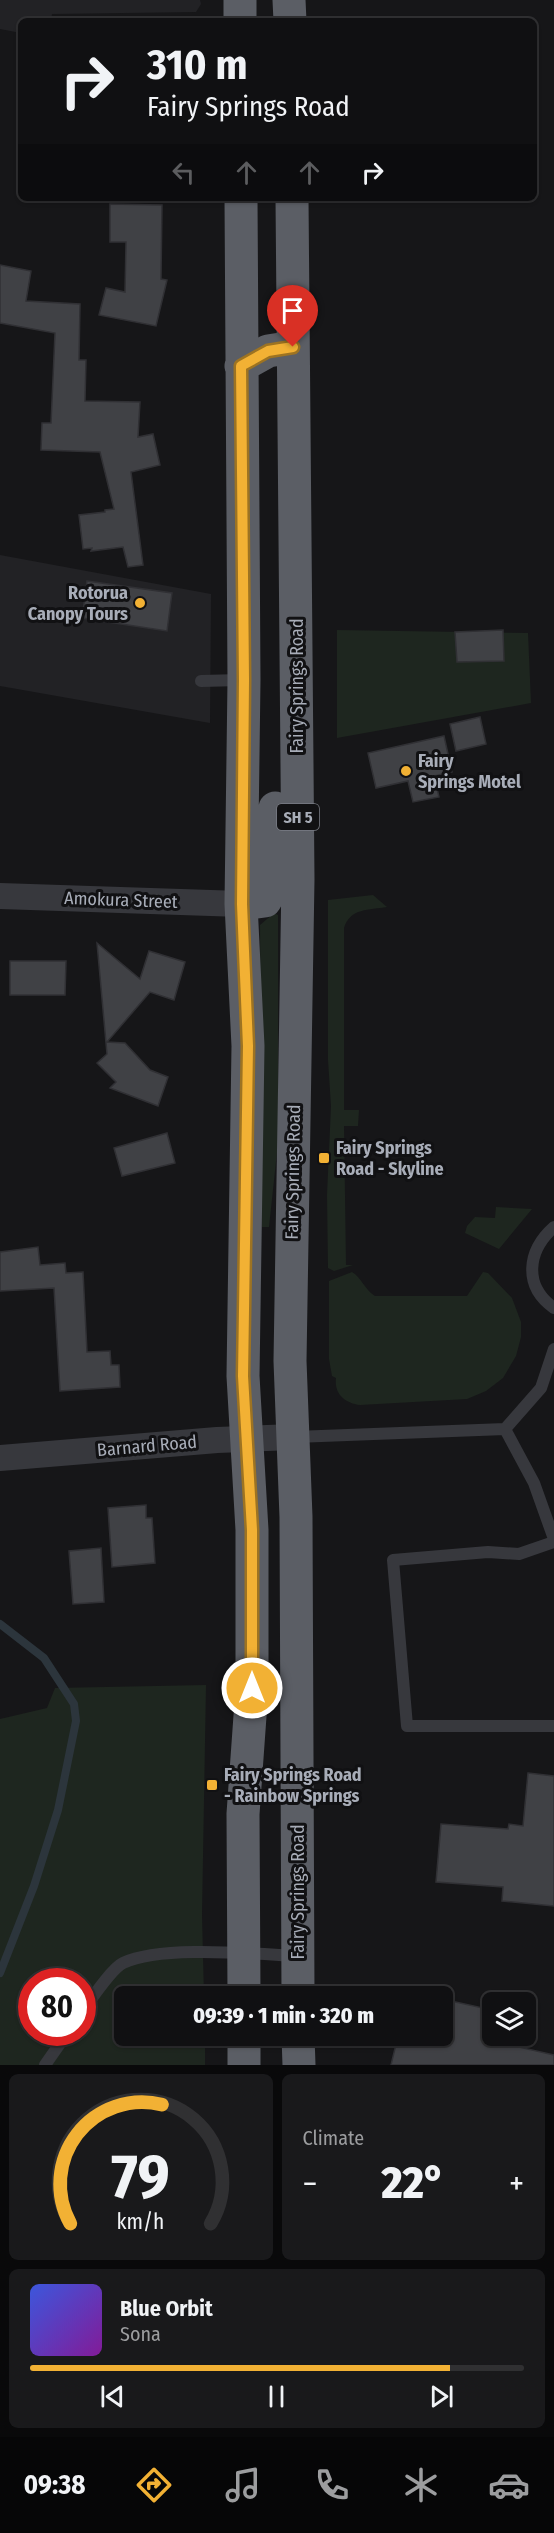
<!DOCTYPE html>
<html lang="en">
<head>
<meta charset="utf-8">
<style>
	body { margin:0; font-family:"Fira Sans Condensed",sans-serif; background:#19191b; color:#f1f3f6; height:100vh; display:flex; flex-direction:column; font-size:22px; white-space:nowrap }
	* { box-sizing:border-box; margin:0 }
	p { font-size:20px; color:#9c9d9f }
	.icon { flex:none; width:33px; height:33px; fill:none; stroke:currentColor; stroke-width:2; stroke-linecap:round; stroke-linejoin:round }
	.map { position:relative; height:2065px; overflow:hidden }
	.side { display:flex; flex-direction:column; gap:9px; padding:9px; background:#09090a; flex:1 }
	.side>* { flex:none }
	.hud { position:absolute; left:18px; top:18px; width:519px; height:183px; border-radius:9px; box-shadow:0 2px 4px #0004,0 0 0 2px #303032; background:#101012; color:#f1f3f6; overflow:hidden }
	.controls { position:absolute; left:482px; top:1992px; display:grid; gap:12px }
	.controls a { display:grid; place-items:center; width:54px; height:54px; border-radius:9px; background:#101012; box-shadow:0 2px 4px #0004,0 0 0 2px #303032; font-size:30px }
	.speed { position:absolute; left:18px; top:1968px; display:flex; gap:12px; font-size:30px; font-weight:700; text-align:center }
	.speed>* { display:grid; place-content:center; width:78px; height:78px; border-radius:50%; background:#101012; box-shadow:0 2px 4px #0004,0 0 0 2px #303032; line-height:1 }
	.speed .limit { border:9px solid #d22; background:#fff; color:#111 }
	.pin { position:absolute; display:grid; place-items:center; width:51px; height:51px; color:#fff; margin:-62px -26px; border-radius:50% 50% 50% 0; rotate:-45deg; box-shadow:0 0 6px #0007 }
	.pin .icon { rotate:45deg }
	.me { position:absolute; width:66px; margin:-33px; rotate:0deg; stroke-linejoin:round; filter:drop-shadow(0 0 4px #0008) }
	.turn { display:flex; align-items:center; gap:21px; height:126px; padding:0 30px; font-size:27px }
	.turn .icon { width:78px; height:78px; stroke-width:2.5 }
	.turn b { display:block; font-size:42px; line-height:51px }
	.lanes { display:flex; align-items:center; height:57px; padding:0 30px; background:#0003; justify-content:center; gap:30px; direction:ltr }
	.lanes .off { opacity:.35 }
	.big { font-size:45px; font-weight:800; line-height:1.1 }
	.side .card { flex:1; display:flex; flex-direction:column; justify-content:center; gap:9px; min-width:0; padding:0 21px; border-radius:9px; background:#19191b }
	.side .dial { align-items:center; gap:0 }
	.dial svg { height:156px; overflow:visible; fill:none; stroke:#303032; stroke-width:7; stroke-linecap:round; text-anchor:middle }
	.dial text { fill:#f1f3f6; stroke:none }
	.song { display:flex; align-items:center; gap:18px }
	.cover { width:72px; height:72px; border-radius:9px; background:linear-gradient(135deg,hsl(230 70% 55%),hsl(290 70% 35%)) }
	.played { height:6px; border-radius:3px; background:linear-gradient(90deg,#f2b134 85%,#303032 85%) }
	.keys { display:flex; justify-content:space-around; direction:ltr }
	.heat { display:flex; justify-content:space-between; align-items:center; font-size:33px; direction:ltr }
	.side .tiles { flex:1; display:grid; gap:9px; grid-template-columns:1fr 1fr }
	.card:last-child { grid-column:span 2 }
	.trip { position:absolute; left:114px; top:1986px; width:339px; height:60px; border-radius:9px; background:#101012; box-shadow:0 2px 4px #0004,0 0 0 2px #303032; font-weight:800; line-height:60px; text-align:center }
	.menu { display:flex; height:96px; justify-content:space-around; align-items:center; background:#060607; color:#9c9d9f }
	.menu .icon { width:42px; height:42px }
	.menu .active { color:#f2b134 }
	.menu b { font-size:27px; color:#f1f3f6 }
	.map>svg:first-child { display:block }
	.built { fill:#222225 }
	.green { fill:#1e261f; fill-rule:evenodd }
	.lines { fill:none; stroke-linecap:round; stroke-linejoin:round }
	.stream { stroke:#2c353c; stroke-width:8 }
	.building { fill:#404145; stroke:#303034; stroke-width:1.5 }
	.service { stroke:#37383d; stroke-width:12 }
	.minor { stroke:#37383d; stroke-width:26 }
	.trunk { stroke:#5b5e65; stroke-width:33 }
	.route-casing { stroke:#9d7322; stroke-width:15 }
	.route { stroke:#f2b134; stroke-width:10 }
	.poi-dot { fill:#f2b134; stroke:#111113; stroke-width:2 }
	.labels { text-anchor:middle; stroke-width:6; stroke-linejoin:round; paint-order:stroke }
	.shield { fill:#111113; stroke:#7b7e86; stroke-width:1.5 }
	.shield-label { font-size:16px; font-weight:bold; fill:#a8adb8 }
	.poi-label { font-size:18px; font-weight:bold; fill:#a8adb8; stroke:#111113; text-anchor:start }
	.street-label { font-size:18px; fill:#a8adb8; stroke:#111113 }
</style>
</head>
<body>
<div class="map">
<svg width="554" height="2065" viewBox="0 0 554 2065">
	<rect width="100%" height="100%" fill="#161618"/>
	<path class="built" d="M0,0h200l1,4 -5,8 -144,2 -1,7h-30v12l-21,-4z
		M0,555l211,39 -1,129 -210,-37z"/>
	<path class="green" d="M337,630l191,3 3,70 -194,35z
		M373,895l14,12c-18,3 -37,1 -43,21v182h15l-1,16h-14l2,139h7l-19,6 -6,-3 -1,-73 4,-89 -3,-46v-160z
		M274,913l4,2v228l-9,84h-7l-2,-302z
		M496,1207l36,2 -33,40 -34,-16 2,-7 8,-9 20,1z
		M352,1272c9,5 13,18 23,24h92l16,-24 5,1 24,25 9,24v15l-5,19 -13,22 -17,13 -19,8 -107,6c-15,-2 -26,-11 -24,-27l-4,-2 -3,-17v-78z
		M206,1685l-4,230 2,81h-80v40h81v29h-205v-346l47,-11 8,-20zM32,1982h50v50h-50z"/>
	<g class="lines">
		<path class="stream" d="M0,1624l44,34 30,46 2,17 -18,89 -24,76 -34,87"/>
	</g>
	<path class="building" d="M110,204l52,1 -1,74 6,1 -11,46 -57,-11 7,-27 19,4 1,-50h-16z
		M0,265l31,6 -5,30 54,3 -1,56h7l-1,41 55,1 -2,35 15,-3 7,31 -29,7 12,93 -15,2 -5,-20 -32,4 1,-3 -9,1 -4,-34 26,-3v-2l9,-1 -14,-57 -59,-2 1,-27h9l4,-90 -55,-10z
		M87,581l85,12 -5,38 -85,-13z
		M503,630l1,31 -47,1 -2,-30z
		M480,717l6,27 -30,7 -6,-27z
		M444,736l8,36 -18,4 5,21 -26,5 -5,-21 -32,7 -8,-35z
		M97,943l43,36 9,-28 36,11 -11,38 -24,-8 -43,50 18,1 25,27 18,7 -10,29 -48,-18 6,-6 -19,-19 10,-9z
		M10,961h56l-1,34h-55z
		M167,1133l8,30 -53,13 -8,-28z
		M38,1247l2,18 25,-2 1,10 17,-1 4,80 23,-1 1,14h8l1,22 -60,4 -6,-103 -54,3v-39z
		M146,1505v13h6l3,45 -43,4 -4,-59z
		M101,1548l3,54 -31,2 -4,-53z
		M528,1773l26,3v130l-52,-5 1,-14 -67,-5 5,-58 67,5 1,-5 14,2z
		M442,1999l50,11 1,31 61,14v10h-163l7,-29h44z"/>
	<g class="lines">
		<path class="service" d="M201,681l40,-1
			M554,1227c-27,24 -31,59 0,81
			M505,1429l29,54 20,56
			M295,1437l210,-8 36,-41 13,-39
			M554,1542l-35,12 -31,-2 -95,8 14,166h147
			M82,2012c8,-11 30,-44 41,-49 38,-18 131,-9 174,-7
			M45,2065l23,-33"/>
		<path class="minor" d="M0,896l241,8
			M0,1458l217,-18 76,-3"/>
		<path class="trunk" d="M240,0v21
			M289,0l1,21
			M241,198l3,482 -3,224 7,142 -5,330 9,154v158l-9,126 1,182
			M292,198l6,681 -8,482 6,156 2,479
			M241,366l27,-15 25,-4
			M241,904l24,-3 9,-15 1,-78
			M244,2036v29
			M298,2036l1,29"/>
	</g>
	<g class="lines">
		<g class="route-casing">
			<path id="route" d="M252,1688v-158l-9,-154 5,-330 -6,-142 2,-224 -3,-314 27,-15 25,-4"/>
		</g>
		<use href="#route" class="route"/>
	</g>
	<g class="poi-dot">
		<circle cx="140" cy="603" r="6"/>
		<circle cx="406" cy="771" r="6"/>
		<rect x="318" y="1152" width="12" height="12" rx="3"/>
		<rect x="206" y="1779" width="12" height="12" rx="3"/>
	</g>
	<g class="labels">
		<rect class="shield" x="277" y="804" width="42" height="26" rx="4.5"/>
		<g class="shield-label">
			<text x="298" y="823">SH 5</text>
		</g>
		<g class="poi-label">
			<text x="128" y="599" text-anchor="end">Rotorua<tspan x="128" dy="21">Canopy Tours</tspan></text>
			<text x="418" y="767">Fairy<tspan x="418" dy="21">Springs Motel</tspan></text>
			<text x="336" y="1154">Fairy Springs<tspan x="336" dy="21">Road - Skyline</tspan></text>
			<text x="224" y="1781">Fairy Springs Road<tspan x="224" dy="21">- Rainbow Springs</tspan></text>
		</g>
		<g class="street-label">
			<text transform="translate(297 686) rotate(-90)" y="6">Fairy Springs Road</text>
			<text transform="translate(121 900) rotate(2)" y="6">Amokura Street</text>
			<text transform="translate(293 1172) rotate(-89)" y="6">Fairy Springs Road</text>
			<text transform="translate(147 1446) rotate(-5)" y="6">Barnard Road</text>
			<text transform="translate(298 1892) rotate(-90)" y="6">Fairy Springs Road</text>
		</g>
	</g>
</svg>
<div class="controls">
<a><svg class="icon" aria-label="layers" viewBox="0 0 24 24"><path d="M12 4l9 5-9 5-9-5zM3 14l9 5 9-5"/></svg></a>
</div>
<div class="speed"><div class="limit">80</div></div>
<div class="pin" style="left:293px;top:347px;background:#d93025"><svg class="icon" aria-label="arrive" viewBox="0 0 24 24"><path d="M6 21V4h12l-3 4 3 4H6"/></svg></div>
<svg class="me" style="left:252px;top:1688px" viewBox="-20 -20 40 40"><circle r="17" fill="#f2b134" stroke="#fff" stroke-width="3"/><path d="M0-11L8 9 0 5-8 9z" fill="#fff"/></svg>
<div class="trip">09:39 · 1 min · 320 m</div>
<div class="hud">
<div class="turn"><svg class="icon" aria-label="right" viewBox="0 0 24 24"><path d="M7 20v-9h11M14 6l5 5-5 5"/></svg><div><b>310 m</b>Fairy Springs Road</div></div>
<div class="lanes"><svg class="icon off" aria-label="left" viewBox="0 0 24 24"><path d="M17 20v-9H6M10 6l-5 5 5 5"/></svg><svg class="icon off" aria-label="ahead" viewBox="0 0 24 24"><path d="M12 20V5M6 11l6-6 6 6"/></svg><svg class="icon off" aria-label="ahead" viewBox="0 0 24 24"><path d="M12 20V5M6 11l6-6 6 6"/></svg><svg class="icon" aria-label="right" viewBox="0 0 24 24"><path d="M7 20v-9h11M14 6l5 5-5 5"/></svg></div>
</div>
</div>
<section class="side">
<div class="tiles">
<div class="card dial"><svg viewBox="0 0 100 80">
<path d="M14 69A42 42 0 1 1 86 69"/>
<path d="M14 69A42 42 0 0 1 61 8" stroke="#f2b134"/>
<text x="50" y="56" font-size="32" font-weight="700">79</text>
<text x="50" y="72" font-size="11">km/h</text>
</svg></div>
<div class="card"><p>Climate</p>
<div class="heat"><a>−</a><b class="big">22°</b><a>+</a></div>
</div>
<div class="card">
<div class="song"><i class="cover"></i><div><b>Blue Orbit</b><p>Sona</p></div></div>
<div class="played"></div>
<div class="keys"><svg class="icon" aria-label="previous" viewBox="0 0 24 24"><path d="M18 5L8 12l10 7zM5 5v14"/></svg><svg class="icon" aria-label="pause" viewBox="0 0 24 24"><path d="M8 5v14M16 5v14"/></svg><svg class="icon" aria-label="next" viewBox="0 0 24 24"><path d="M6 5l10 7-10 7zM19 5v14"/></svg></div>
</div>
</div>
</section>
<nav class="menu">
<b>09:38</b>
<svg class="icon active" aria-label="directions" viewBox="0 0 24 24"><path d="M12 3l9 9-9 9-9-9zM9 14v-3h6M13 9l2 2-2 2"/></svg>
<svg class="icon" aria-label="music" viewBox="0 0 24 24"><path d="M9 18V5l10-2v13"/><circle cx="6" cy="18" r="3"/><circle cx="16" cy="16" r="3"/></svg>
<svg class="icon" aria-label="phone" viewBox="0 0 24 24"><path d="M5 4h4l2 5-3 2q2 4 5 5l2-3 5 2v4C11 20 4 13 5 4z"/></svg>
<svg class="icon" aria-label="climate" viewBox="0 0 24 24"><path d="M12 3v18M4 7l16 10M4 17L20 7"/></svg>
<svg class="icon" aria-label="car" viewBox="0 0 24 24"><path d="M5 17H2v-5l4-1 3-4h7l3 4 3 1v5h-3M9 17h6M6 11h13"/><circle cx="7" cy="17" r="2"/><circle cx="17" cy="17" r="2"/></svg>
</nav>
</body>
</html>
